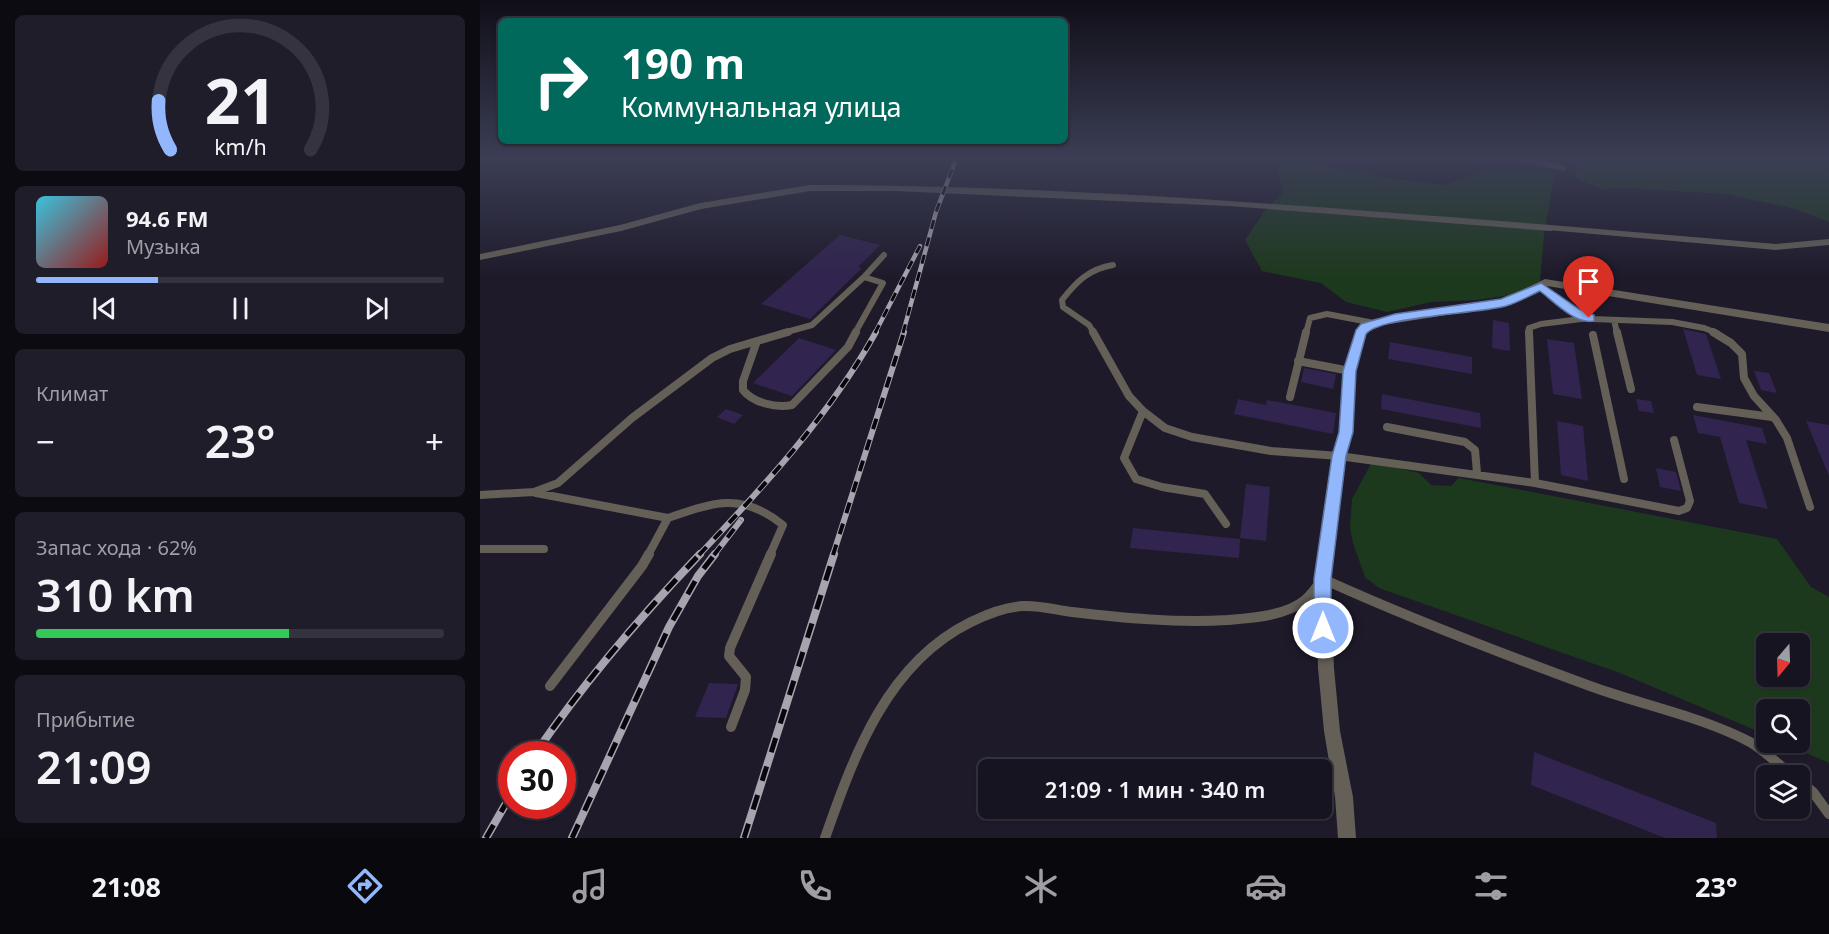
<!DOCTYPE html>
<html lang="ru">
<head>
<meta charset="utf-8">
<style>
	body { margin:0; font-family:"Noto Sans",sans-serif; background:#1f1d29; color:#f1f3f6; height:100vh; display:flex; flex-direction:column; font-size:22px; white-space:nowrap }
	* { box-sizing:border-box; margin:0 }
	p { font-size:20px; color:#9e9ea5 }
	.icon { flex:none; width:33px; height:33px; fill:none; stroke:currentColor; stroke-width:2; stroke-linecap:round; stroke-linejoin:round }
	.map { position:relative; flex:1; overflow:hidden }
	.panel { display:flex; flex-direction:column; gap:15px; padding:15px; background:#0c0b12; width:480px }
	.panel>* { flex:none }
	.hud { position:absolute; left:18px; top:18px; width:570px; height:126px; border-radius:9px; box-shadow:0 2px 4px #0004,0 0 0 2px #35333e; background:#00695c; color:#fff; overflow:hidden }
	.needle { width:39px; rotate:199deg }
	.buttons { position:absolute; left:1276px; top:633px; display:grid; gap:12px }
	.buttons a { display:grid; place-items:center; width:54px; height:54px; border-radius:9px; background:#161420; box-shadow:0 2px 4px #0004,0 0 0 2px #35333e; font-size:30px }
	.speed { position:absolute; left:18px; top:741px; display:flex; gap:12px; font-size:30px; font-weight:700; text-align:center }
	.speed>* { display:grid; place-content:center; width:78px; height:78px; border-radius:50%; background:#161420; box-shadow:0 2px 4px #0004,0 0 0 2px #35333e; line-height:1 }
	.speed .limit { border:9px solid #d22; background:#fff; color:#111 }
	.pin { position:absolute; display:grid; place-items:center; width:51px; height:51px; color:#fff; margin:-62px -26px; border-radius:50% 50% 50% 0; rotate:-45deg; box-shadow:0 0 6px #0007 }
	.pin .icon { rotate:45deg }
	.me { position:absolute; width:66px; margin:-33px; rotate:0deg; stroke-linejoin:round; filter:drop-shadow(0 0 4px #0008) }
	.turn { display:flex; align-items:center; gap:21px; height:126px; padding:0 24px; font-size:27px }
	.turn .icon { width:78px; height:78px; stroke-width:2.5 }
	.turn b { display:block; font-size:42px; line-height:51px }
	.big { font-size:45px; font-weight:600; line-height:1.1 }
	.panel .card { flex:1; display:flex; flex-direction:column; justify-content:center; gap:9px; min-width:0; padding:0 21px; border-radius:9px; background:#1f1d29 }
	.panel .dial { align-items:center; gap:0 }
	.dial svg { height:156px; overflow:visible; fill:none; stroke:#35333e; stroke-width:7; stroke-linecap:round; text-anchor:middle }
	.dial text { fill:#f1f3f6; stroke:none }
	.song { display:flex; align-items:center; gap:18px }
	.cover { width:72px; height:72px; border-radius:9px; background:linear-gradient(135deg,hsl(190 70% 55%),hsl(0 70% 35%)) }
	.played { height:6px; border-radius:3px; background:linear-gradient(90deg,#92b7fd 30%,#35333e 30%) }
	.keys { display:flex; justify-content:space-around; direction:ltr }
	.heat { display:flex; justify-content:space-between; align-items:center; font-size:33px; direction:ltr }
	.charge { height:9px; border-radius:4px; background:linear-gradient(90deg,#34c759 62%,#35333e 0) }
	.trip { position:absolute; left:498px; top:759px; width:354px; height:60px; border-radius:9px; background:#161420; box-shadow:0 2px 4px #0004,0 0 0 2px #35333e; font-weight:600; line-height:60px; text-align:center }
	.dock { display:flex; height:96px; justify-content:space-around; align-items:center; background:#09080d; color:#9e9ea5 }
	.dock .icon { width:42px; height:42px }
	.dock .on { color:#92b7fd }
	.dock b { font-size:27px; color:#f1f3f6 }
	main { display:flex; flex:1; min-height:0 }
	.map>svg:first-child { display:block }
	.green { fill:#1d391d; fill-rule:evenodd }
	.building { fill:#31244e }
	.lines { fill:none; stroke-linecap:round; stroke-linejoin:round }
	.service-far2 { stroke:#645f57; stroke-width:6 }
	.service-far1 { stroke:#645f57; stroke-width:8 }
	.service { stroke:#645f57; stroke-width:10 }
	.minor { fill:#645f57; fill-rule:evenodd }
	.tertiary { fill:#645f57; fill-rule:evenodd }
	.rail-far2-casing { stroke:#a7a4b0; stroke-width:4.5 }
	.rail-far1-casing { stroke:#a7a4b0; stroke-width:6 }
	.rail-casing { stroke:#a7a4b0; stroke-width:8 }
	.rail-far2 { stroke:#08060d; stroke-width:3; stroke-dasharray:9; stroke-linecap:butt }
	.rail-far1 { stroke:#08060d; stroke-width:4; stroke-dasharray:11; stroke-linecap:butt }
	.rail { stroke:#08060d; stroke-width:5; stroke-dasharray:15; stroke-linecap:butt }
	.route { fill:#92b7fd; stroke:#5f77a4; stroke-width:1.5 }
</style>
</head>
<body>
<main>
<section class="panel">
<div class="card dial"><svg viewBox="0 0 100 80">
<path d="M14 69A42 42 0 1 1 86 69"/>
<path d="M14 69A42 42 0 0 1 8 44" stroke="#92b7fd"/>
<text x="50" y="56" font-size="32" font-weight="700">21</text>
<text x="50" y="72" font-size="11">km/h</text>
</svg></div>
<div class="card">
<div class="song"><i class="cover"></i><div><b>94.6 FM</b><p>Музыка</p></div></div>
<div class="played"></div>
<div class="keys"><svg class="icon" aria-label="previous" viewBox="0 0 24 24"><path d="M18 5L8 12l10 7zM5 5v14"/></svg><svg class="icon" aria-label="pause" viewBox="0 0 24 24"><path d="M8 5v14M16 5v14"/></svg><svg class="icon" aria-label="next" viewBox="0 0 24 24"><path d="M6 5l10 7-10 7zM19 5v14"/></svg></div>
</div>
<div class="card"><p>Климат</p>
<div class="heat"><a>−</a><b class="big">23°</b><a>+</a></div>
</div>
<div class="card"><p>Запас хода · 62%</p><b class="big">310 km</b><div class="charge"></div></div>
<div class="card"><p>Прибытие</p><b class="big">21:09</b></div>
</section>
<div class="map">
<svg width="1349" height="838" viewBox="0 0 1349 838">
	<rect width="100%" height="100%" fill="#1e1a2a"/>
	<path class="green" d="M1097,159h252v63l-34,-13 -68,-15 -99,-6 -27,1 -25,-11z
		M794,160l32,1 82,17 58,7 45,-16 64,2 -11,64 -4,46 -11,7 -18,7 -35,5 -45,2 -44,10 -41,-10 -25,-19 -59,-12 -17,-31 21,-31 18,-17z
		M892,462l47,11 12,12 20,1 8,-8 318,61 34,48 18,10v166l-46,-20 17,-1v-32h-33v25l-147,-62 -241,-85 -14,-11 -12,-34 -3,-16 2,-28zM1287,644h33v32h-33z"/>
	<path class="building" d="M360,235l40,10 -22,22 4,1 -52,51 -49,-15z
		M1013,320l16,3 1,28 -18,-3z
		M1203,329l23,5 15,45 -24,-4z
		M319,338l37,12 -44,46 -39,-13z
		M1067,339l27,4 8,56 -29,-5z
		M910,342l82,15v17l-84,-15z
		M824,368l32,6 -3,15 -32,-7z
		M1274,371l15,2 8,20 -16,-3z
		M902,394l98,19 1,15 -100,-19z
		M758,399l28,6 1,-5 69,13 -3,21 -99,-20z
		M1156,399l15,2 3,12 -15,-2z
		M246,409l17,6 -9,9 -17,-7z
		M1213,415l69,13 5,16 -21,-4 22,69 -29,-6 -19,-66 -22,-4z
		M1077,421l26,5 5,55 -27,-6z
		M1326,421l23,4v51z
		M1176,468l20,4 5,19 -21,-4z
		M766,484l24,3 -4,54 -26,-3z
		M653,528l107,11 -1,19 -109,-10z
		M229,683l29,1 -12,34 -31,-1z
		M1054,752l182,71 1,15h-52l-134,-53z"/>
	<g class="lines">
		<path class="service-far2" d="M1044,159l39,9
			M384,277l20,-22
			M1061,286l30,24 21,9 80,3 32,6 13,5
			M1134,320l3,13
			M303,333l29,-8 52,-48 19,6 -28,50
			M614,333l-5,-8 -26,-18 -1,-7c15,-19 27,-31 51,-35
			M826,333l4,-15 17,-4 47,9
			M1048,333l1,-5 12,-4 48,-6"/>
		<path class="service-far1" d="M613,332l36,64 14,15 22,17 27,9 79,14 68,5 196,27 -6,-151
			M1137,332l14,57
			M1233,332l18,11 11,11 2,24 10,18 22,24 11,18 23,69
			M1113,335l31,144
			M277,341l-14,40v9c10,13 33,18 49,15l56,-58 8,-15
			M277,341l31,-9
			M818,361l52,10
			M810,397l16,-65
			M1217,407l75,10
			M663,411l-19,47 12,21 26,8 43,7 21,30
			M907,427l78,15 10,8 2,23
			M1055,483l144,28 8,-3 3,-7 -16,-61
			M56,493l132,25 -20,37
			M0,495l54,-3 24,-9 74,-65 80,-60 18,-9 27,-8
			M188,518c46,-16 74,-26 115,7l-13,30
			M0,549h64"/>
		<path class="service" d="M70,686l92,-120 7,-12
			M251,727l14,-37 1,-13 -17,-21 1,-8 41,-94
			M1320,781l13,11 16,22
			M345,838c29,-83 62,-175 146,-216 16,-8 34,-15 52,-16 16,-1 33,4 49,6 51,6 104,11 155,8 24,-2 59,-4 78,-20 7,-6 12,-14 18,-21 88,40 177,74 267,107 52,19 110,30 160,56 15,9 29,23 43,34"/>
		<path class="minor" d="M290,159h15l-4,3z
			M1071,225l225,19 53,-5v6l-53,5 -228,-20v-4z
			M1065,279l284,45v8l-282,-46 -44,20 -126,20 -12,9 -9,36 -4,61 -7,24 -15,123 4,89 6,63 13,66 3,41h-18l-3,-41 -11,-66 -6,-63 -2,-89 17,-123 7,-24 4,-61 11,-38 19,-14 127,-19z"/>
		<path class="tertiary" d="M330,185c247,0 494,21 741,40l5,3 -5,3 -322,-25 -333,-15h-86l-109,18 -80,22 -141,29v-6l140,-29 80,-22z"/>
		<g class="rail-far2-casing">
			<path id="rail-far2" d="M395,333l45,-87
				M423,333l33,-121 20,-53"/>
		</g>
		<g class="rail-far1-casing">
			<path id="rail-far1" d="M219,555c65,-69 130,-139 177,-223
				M234,555l27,-35
				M353,555l71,-223"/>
		</g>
		<g class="rail-casing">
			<path id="rail" d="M55,754c49,-72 105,-137 165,-200
				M6,838l26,-45
				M92,838l97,-211 29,-51 17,-22
				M264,838l90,-284"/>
		</g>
		<use href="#rail-far2" class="rail-far2"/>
		<use href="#rail-far1" class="rail-far1"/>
		<use href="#rail" class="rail"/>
	</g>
	<linearGradient id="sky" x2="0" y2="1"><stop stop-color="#100e17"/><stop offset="0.57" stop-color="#3b3e55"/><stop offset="1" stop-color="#3b3e55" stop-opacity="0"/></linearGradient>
	<rect width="1349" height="277" fill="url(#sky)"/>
	<path class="route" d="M1061,283l38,26 15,6v6c-18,4 -41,-20 -54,-30 -11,5 -23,12 -34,15 -28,8 -125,10 -140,28l-10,37 -3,61 -7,24 -15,123v49l-2,5 -6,3 -6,-3 -3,-5v-49l18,-123 7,-24 4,-61 13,-41 5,-6 34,-10 106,-15z"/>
</svg>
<div class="buttons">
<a><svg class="needle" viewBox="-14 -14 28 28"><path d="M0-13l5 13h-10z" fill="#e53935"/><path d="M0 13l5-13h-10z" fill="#9e9ea5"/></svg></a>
<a><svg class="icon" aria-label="search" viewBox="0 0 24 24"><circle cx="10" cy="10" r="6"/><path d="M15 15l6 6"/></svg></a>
<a><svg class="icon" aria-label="layers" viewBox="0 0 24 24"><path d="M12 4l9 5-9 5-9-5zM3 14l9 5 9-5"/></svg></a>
</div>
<div class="speed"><div class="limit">30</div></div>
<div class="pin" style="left:1109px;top:318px;background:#d93025"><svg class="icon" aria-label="arrive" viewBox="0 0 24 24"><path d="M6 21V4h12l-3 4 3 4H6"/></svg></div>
<svg class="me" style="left:843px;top:628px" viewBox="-20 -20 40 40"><circle r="17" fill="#92b7fd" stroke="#fff" stroke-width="3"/><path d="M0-11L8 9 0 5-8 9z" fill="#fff"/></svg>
<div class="trip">21:09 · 1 мин · 340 m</div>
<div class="hud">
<div class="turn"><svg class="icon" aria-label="right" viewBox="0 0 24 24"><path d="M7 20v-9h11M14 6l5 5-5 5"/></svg><div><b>190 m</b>Коммунальная улица</div></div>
</div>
</div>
</main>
<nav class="dock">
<b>21:08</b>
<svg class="icon on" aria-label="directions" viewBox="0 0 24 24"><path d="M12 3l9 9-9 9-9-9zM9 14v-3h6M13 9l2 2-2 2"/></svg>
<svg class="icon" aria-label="music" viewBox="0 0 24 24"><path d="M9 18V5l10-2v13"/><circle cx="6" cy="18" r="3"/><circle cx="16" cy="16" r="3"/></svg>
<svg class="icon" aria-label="phone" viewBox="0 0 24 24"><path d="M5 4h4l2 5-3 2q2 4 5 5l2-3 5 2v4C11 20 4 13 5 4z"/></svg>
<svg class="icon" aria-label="climate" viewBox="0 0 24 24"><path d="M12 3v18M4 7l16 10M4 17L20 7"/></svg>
<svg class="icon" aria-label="car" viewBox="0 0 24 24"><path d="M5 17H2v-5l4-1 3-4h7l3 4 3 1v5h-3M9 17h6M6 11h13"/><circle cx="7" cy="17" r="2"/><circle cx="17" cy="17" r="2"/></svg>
<svg class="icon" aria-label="filters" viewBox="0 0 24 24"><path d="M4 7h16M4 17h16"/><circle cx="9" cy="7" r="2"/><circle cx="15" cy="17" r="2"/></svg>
<b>23°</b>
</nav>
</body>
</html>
